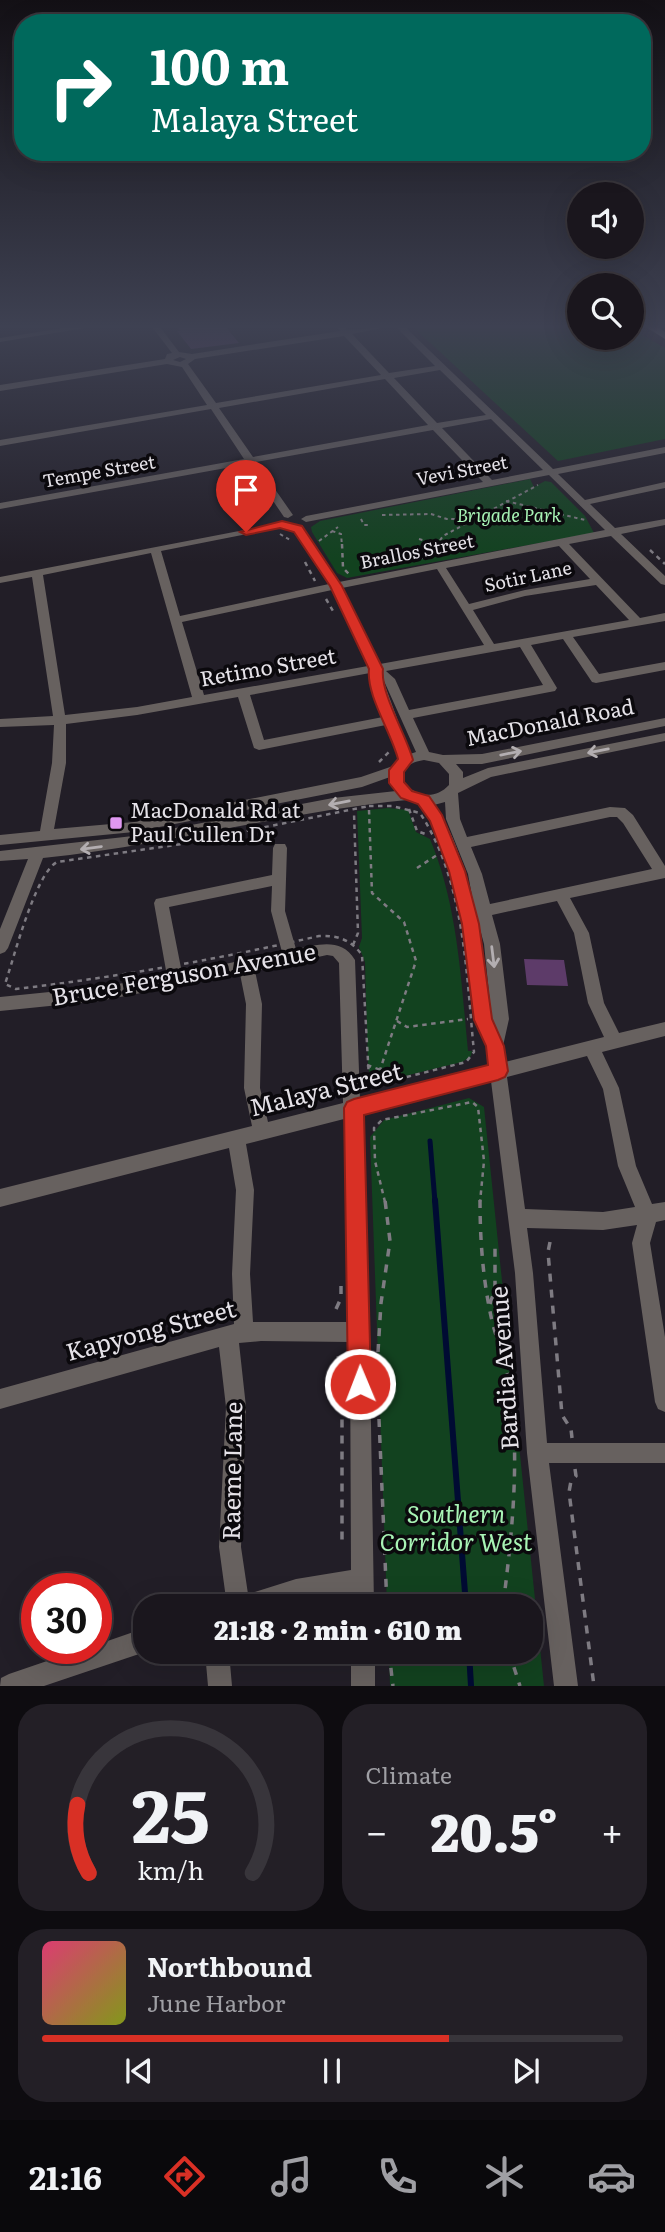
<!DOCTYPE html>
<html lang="en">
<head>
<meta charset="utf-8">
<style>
	body { margin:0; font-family:Literata,serif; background:#231f26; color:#f1f3f6; height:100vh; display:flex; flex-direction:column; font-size:26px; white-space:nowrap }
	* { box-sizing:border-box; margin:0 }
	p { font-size:23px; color:#9f9fa4 }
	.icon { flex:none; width:38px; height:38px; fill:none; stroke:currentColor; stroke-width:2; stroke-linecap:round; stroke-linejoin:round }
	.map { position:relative; height:1686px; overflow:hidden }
	.sheet { display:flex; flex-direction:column; gap:18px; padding:18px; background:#0e0c10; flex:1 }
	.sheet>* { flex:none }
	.banner { position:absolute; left:14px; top:14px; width:637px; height:147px; border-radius:28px; box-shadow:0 7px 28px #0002,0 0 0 2px #38353b; background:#00695c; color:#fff; overflow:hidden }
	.buttons { position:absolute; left:567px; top:182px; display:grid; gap:14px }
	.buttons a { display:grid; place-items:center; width:77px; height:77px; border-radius:50%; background:#1a161d; box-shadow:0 7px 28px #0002,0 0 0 2px #38353b; font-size:35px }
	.speed { position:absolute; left:21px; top:1573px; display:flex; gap:14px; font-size:35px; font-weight:700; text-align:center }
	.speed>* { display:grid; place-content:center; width:91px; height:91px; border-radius:50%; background:#1a161d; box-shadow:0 7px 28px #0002,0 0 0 2px #38353b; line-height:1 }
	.speed .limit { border:10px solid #d22; background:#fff; color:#111 }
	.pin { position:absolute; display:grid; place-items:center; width:60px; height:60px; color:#fff; margin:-72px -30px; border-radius:50% 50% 50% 0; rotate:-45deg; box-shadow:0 0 7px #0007 }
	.pin .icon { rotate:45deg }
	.me { position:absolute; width:77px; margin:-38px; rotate:359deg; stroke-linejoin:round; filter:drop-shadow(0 0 5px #0008) }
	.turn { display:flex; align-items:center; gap:24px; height:147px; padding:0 21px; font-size:32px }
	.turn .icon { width:91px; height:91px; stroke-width:2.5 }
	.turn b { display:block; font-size:49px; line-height:60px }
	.big { font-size:52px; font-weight:800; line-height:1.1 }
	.sheet .card { flex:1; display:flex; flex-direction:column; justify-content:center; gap:10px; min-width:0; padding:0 24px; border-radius:28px; background:#231f26 }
	.sheet .dial { align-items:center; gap:0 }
	.dial svg { height:182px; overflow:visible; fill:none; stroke:#38353b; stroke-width:7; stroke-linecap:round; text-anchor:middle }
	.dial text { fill:#f1f3f6; stroke:none }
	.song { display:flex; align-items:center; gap:21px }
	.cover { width:84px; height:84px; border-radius:10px; background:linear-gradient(135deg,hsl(340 70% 55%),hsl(70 70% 35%)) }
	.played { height:7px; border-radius:4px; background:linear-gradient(90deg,#d93025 70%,#38353b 70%) }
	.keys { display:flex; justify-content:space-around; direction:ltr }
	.heat { display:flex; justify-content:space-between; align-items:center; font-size:38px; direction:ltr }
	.sheet .tiles { flex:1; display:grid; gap:18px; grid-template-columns:1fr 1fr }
	.card:last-child { grid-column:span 2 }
	.trip { position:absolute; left:133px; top:1594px; width:410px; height:70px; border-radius:28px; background:#1a161d; box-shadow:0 7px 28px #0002,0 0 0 2px #38353b; font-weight:800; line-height:70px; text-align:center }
	.tabs { display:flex; height:112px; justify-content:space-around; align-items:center; background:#0a090c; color:#9f9fa4 }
	.tabs .icon { width:49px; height:49px }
	.tabs .on { color:#d93025 }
	.tabs b { font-size:32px; color:#f1f3f6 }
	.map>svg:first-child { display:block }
	.green { fill:#12421f }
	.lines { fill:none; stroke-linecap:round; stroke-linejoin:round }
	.stream-far1 { stroke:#000b33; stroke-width:5 }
	.stream { stroke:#000b33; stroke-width:6 }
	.building { fill:#5d3b69 }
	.path-far2 { stroke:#7e7b82; stroke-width:2; stroke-dasharray:3.5 3.5; stroke-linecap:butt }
	.path-far1 { stroke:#7e7b82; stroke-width:2.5; stroke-dasharray:4.5 4.5; stroke-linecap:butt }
	.path { stroke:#7e7b82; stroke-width:3.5; stroke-dasharray:8 8; stroke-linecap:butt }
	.minor { fill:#67615f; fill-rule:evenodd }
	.major { fill:#aea39f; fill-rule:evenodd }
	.oneway { stroke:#b3aeb1 }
	.route { fill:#d93025; stroke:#8d1f18; stroke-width:2 }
	.poi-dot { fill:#df98f1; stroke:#0b090d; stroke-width:2.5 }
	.labels { text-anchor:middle; stroke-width:7; stroke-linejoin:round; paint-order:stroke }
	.far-street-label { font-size:18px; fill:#e5e2e8; stroke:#0b090d }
	.far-park-label { font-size:18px; font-style:italic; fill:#a8f4b5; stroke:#0b090d }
	.street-label { font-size:21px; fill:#e5e2e8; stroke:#0b090d }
	.poi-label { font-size:21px; fill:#e5e2e8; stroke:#0b090d; text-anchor:start }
	.near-street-label { font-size:24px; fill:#e5e2e8; stroke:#0b090d }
	.near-park-label { font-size:24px; font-style:italic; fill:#a8f4b5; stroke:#0b090d }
</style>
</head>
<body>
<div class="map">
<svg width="665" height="1686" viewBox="0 0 665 1686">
	<rect width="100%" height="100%" fill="#221e27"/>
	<path class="green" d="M413,327h166v11h53v-9l33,19v91l-107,22z
		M530,479l4,8 11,-6 6,1 34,34 9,17 -247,45 -10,-5 -25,-41 -1,-5 9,-6z
		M388,808l20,2 8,22 14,7c28,67 31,141 38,212h4l-1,5 -9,6 -82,20c-10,-3 -11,-8 -12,-18l-3,-102 -6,-15 3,-9 -5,-127z
		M469,1098l15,9 60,579h-154l-1,-34h141v-46h-143l-17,-469 14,-17z"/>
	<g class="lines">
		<path class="stream-far1" d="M430,1141l5,61"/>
		<path class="stream" d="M435,1200l31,406
			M469,1652l2,34"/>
	</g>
	<path class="building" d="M177,327h49l13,16 -48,6 -14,-18h3z
		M524,959l40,1 4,26 -41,-1z"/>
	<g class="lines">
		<path class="path-far2" d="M506,501l79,19
			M382,515l49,-1 16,5h26
			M361,519l3,6h4
			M332,531l9,3 1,12
			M280,534l12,7
			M419,539l17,5
			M319,541l19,-14
			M436,546l7,-10 95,-51"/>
		<path class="path-far1" d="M342,544l1,24 6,6
			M650,550l15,14
			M420,559l11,-6 6,-9
			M305,562l10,19
			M326,599l7,12
			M379,762l10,-10
			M369,806h23l28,7c45,69 46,159 54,239l-8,10 -87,22 -10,-5 -7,-124c-11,-15 -24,-20 -43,-19 -100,23 -201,41 -303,53l-11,-5c9,-26 30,-110 52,-122l125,-18z
			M409,809l8,22 11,4
			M369,810l3,83 32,29 12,39 -36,109
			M417,868l20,-13
			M353,945l5,-12 -4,-120
			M397,1021l10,6 61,-8
			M367,1065l33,12
			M385,1202l-10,-41 -1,-33 8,-8 90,-18 6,5 6,54 -4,41"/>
		<path class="path" d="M480,1200c0,41 3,81 12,121 6,23 15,45 18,67 10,73 2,146 -7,218
			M550,1242l-2,10 14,163 9,14 1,9
			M490,1304l5,-15v-44
			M336,1309l5,-11v-12
			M378,1352l3,-49 9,-62 -5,-41
			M338,1356l4,15v173
			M379,1419l8,187
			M575,1469l1,7 -5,5 -2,11 25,194
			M389,1652l4,34
			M509,1652l11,34"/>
		<path class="minor" d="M70,327h21l-91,15v-4z
			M152,327h8l19,25 13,2 148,-23 -4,-4h9l2,3 40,-3 -35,7 37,39 46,-7 -39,-39h9l148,142 112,-22v6l-107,21 27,26 80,-18v6l-75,16 25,24 50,-9v6l-44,9 44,42v9l-4,-1 -50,-48 -42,8 71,74 25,-5v8l-92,16 26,37 66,-12v8l-69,13 -4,-1 -29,-43 -32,6 26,43 -2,3 -142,27 16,34 14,3 39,-1 183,-36v8l-183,38h-26l7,8v6l25,-10 177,-35v8l-174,36 -33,16 2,26 7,18 143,-30 15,1 8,7 32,51v12l-95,20 19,35 15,70 15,30 46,-11v14l-63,16 17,36 17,78 16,38 13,-2v18l-9,2 -6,21 15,94v75l-7,-3 -3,-7 -23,-159 5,-18 -34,5 -76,-2 6,45 14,170h118v20h-116l29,223h-24l-27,-233 -12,-180 -24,-192 -130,33 8,190 5,302h-22v-14l-56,9 -16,5h-53l-8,-59 7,-140 -7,-60 -219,62v-20l234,-65 -2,-50 4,-84 -7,-42 -229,59v-18l252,-63 -8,-38 2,-84 -6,-30 -141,27 -99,10v-14l99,-10 68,-11 -13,-73 2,-4 116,-24 1,-27 2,-4h10l2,4 -2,63 11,38c22,-4 45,-12 59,11l5,139 129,-33 -2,-20 -12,-26 -11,-96 -14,-53 -19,-50 -13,-17 -11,-4c-123,12 -241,46 -364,58l-35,90 -3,4 -5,2v-25l28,-70 -28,2v-10l133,-15 200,-38 63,-7 -6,-8v-6l-28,10 -228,45 -134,13v-10l40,-4 12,-68 2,-38 -54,2v-8l53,-3 -21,-139 -32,6v-6l286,-55 1,2 -5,3 -121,24 19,65 149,-32 -36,-55 5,-3 4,1 37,55 266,-52 -56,-55 -243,47 -5,-3 5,-3 177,-34 -50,-52 -177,32 37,53 -5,3 -4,-1 -36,-53 -248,45v-6l244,-44 -33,-50 -211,37v-6l207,-35 -25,-38 -15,-3 -167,27v-6l165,-26 2,-5 5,-1zM344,336l37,39 -165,28 -28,-39 7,-5zM180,357l6,2 -6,3 -7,-2zM440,370l46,45 -49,8 -43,-45zM385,379l43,46 -175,32 -34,-49zM491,419l52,51 -51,10 -50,-52zM559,546l31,33 -65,11 -56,14 -23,-36zM151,553l41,144 -55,10 -72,8 -22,-140zM437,569l47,76 -104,19 -38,-76zM596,585l33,35 -135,24 -21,-34 52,-14zM332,590l36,76 -164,29 -22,-73zM520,647l23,38 -134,25 -14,-31 -9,-8zM370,673l3,16 10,28 -119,23 -14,-45zM383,680l1,1 32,71 -6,2zM238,697l16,51 5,2 127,-25 13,34 -6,7 -32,11 -227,45 -80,7 12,-66v-39l71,-9zM424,760l15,3 10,11v11c-14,15 -33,12 -45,-3 -2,-15 7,-20 20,-22zM445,802l1,17 22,55 6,33c-9,-34 -18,-73 -40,-102zM610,817h7l6,6 29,46 -162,35 -8,-30 -11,-27zM272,886l-1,25 11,41 -100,21 -13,-66zM557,901l17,32 14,70 16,34 -99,25 -2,-16 6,-27 -9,-75 -8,-29zM477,918l7,26 8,79 -1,-3zM327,955l6,1 6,7 4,140 -75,19 -8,-34 2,-84 -7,-33zM587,1056l16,33 15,77 17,41 -32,5 -78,-3 -18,-132zM344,1119l6,203h-97l-3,-48 4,-84 -8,-46zM261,1341l89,1 1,228 -55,9 -48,15 -7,-47 5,-140 -7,-64z
			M145,1628v24l-101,34h-44l1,-8 8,-4 76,-26h11v-3z
			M205,1652h24l3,34h-24z
			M351,1652h24v34h-24z"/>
		<path class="major" d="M646,327h12l7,5v7z"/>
	</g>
	<defs><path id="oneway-shaft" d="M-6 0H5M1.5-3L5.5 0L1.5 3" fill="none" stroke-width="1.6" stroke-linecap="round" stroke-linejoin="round" transform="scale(1.75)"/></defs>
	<g class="oneway">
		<use href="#oneway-shaft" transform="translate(598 751) rotate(169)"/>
		<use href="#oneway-shaft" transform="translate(511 753) rotate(-11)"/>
		<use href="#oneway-shaft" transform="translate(339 803) rotate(169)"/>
		<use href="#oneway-shaft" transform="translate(91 848) rotate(172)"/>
		<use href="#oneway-shaft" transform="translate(493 957) rotate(83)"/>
	</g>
	<linearGradient id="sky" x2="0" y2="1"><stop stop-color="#131015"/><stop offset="0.58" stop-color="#3e4152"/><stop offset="1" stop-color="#3e4152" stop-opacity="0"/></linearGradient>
	<rect width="665" height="563" fill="url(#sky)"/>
	<path class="route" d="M282,521l20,5 40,60 41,83c-3,24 23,65 30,91l-9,12v10l8,9 17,5 13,19 23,56 14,53 13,95 12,27 4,25 -3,6 -7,3 -134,35 7,269 -3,9 -8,3 -8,-3 -4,-9 -4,-276 3,-6 7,-3 134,-34 -2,-19 -12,-26 -12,-96 -13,-53 -19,-50 -12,-17 -17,-6 -12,-15v-13l9,-11c-7,-27 -32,-64 -29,-90l-39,-83 -36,-54 -14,-4 -34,7 -6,-3z"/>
	<rect class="poi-dot" x="109" y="816" width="14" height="14" rx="3.5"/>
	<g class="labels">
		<g class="far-street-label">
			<text transform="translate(462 471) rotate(-11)" y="6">Vevi Street</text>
			<text transform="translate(99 472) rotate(-10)" y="6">Tempe Street</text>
			<text transform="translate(417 552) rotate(-11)" y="6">Brallos Street</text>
			<text transform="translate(528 577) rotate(-12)" y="6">Sotir Lane</text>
		</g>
		<g class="far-park-label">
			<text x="509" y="522">Brigade Park</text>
		</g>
		<g class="street-label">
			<text transform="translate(268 668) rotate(-10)" y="7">Retimo Street</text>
			<text transform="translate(550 723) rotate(-11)" y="7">MacDonald Road</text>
		</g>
		<g class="poi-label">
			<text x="130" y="818">MacDonald Rd at<tspan x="130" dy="24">Paul Cullen Dr</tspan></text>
		</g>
		<g class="near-street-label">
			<text transform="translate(184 975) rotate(-10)" y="8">Bruce Ferguson Avenue</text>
			<text transform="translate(326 1090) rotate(-14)" y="8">Malaya Street</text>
			<text transform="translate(151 1331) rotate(-15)" y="8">Kapyong Street</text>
			<text transform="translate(505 1368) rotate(-94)" y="8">Bardia Avenue</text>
			<text transform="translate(233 1471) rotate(-89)" y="8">Raeme Lane</text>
		</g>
		<g class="near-park-label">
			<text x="456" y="1523">Southern<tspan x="456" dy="28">Corridor West</tspan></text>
		</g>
	</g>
</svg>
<div class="buttons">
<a><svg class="icon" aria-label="sound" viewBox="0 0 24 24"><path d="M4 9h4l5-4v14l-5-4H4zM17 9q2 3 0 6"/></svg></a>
<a><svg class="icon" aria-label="search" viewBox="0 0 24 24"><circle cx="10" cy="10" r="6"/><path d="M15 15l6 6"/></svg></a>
</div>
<div class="speed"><div class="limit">30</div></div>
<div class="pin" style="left:246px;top:532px;background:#d93025"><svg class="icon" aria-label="arrive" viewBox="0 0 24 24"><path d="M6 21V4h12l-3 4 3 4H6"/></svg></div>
<svg class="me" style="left:360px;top:1384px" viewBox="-20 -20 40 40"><circle r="17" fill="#d93025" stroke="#fff" stroke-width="3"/><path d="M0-11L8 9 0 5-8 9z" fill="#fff"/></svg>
<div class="trip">21:18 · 2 min · 610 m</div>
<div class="banner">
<div class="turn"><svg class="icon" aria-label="right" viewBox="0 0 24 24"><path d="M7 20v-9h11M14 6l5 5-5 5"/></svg><div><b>100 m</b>Malaya Street</div></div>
</div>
</div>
<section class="sheet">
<div class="tiles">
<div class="card dial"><svg viewBox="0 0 100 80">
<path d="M14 69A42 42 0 1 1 86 69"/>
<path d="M14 69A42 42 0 0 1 9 39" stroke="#d93025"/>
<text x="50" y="56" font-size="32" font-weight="700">25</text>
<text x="50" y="72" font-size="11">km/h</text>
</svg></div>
<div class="card"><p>Climate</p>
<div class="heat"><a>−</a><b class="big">20.5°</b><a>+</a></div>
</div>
<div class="card">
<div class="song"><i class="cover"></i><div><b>Northbound</b><p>June Harbor</p></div></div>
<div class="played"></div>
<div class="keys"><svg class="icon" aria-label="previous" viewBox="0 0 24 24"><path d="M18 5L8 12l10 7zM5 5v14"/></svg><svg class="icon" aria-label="pause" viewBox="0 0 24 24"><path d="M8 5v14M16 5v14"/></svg><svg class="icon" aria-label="next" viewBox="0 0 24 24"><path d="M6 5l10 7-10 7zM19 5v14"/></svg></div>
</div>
</div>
</section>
<nav class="tabs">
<b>21:16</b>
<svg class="icon on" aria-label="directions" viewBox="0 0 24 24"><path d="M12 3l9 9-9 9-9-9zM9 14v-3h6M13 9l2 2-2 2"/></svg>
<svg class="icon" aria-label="music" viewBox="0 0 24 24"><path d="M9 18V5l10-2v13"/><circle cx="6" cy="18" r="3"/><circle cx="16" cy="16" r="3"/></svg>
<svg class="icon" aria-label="phone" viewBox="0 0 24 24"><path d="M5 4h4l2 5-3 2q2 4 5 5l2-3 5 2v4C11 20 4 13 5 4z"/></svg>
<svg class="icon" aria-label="climate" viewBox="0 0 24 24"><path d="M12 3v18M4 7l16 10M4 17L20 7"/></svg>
<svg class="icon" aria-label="car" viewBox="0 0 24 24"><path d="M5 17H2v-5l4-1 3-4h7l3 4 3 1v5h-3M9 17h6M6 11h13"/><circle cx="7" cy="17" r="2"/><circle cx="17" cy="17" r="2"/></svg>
</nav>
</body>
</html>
